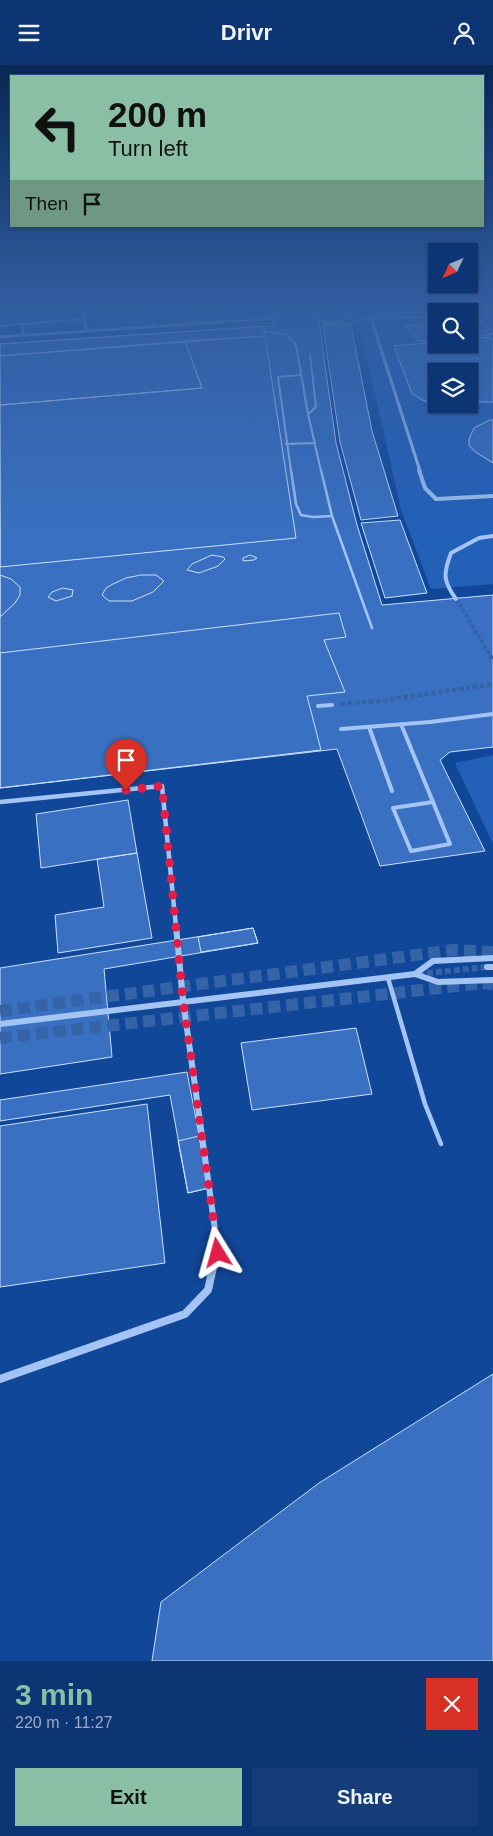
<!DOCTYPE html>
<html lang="en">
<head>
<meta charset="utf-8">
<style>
	:root { --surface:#0d3573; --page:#163d78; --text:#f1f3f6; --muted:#9aabc4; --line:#2d5085; --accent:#8abfa5 }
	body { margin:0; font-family:Arial,sans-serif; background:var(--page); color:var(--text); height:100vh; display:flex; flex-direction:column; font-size:19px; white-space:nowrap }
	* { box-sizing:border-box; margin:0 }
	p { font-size:16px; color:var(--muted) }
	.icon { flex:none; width:28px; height:28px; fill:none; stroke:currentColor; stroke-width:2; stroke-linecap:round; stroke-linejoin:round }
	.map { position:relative; height:1596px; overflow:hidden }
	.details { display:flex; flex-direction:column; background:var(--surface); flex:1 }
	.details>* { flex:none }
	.guide { position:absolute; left:10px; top:10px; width:474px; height:152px; border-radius:0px; box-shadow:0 1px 4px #0004,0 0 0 1px var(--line); background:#8abfa5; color:#111; overflow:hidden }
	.needle { width:32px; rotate:226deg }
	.fabs { position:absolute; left:428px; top:178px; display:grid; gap:10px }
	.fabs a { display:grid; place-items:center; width:50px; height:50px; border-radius:0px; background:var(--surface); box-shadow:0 1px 4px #0004,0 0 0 1px var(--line); font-size:25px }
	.pin { position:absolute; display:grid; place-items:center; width:42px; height:42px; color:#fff; margin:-51px -21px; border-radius:50% 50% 50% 0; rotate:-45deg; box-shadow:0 0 5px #0007 }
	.pin .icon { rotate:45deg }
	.me { position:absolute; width:55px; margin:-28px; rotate:352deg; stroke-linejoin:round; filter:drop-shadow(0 0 4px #0008) }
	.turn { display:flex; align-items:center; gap:18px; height:105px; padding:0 15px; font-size:22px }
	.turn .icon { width:65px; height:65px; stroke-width:2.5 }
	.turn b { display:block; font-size:35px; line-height:42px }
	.then { display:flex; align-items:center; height:48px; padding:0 15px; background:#0003; gap:10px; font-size:19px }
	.round { display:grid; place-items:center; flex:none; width:52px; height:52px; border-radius:0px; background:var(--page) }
	.overview { display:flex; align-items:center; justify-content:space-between; height:85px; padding:0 15px }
	h1 { font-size:30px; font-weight:600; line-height:38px; color:var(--accent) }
	.primary-button { display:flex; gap:10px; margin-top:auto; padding:10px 15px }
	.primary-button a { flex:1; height:58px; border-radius:0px; background:var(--accent); color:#111; font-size:20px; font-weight:600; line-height:58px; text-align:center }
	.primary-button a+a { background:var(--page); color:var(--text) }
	header { display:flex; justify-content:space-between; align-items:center; height:65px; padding:0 15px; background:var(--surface); font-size:22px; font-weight:600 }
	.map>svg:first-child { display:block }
	.green { fill:#2360b8; fill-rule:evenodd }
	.building { fill:#3970c1; stroke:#cbe0fe }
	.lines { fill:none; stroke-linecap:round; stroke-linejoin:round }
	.minor-tunnel-far2 { stroke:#3563a8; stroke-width:4; stroke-dasharray:4 2; stroke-linecap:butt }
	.minor-tunnel-far1 { stroke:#3563a8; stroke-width:4.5; stroke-dasharray:4.5 2.5; stroke-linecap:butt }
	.minor-tunnel { stroke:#3563a8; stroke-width:6; stroke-dasharray:6 3; stroke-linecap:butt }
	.secondary-tunnel { stroke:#3563a8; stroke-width:12; stroke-dasharray:12 6; stroke-linecap:butt }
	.service-far3 { stroke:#a3c4f4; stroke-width:2 }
	.service-far2 { stroke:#a3c4f4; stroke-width:2.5 }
	.service-far1 { stroke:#a3c4f4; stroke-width:4 }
	.service { stroke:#a3c4f4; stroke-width:4.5 }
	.minor-far4 { stroke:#a3c4f4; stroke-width:3 }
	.minor-far3 { stroke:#a3c4f4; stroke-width:4 }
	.minor-far2 { stroke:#a3c4f4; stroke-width:4.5 }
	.minor-far1 { stroke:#a3c4f4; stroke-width:6 }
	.minor { stroke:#a3c4f4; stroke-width:8 }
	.route { stroke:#e11d48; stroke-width:9; stroke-dasharray:0 16.2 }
</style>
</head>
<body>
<header><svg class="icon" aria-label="menu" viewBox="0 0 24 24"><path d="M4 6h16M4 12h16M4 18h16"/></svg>Drivr<svg class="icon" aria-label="person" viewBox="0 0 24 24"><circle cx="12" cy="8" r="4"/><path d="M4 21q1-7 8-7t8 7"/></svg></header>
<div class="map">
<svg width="493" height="1596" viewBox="0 0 493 1596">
	<rect width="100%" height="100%" fill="#114799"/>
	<path class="green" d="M38,247H71L75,251L69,254L0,259V250Z
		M91,247H174L146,249V252L151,256L149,257L98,261L94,259L104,255V251H95Z
		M469,247H493V519L431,524L401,445L360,262L436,254V279H469ZM436,306H469V339H436Z
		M73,257L75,259L70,262L27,266L28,261Z
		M493,690V779L455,698Z"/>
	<path class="building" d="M260,247H348L350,253L338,257H319L336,378L357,460L382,540L493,530V682L450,687L440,695L485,786L380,801L337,684L0,723V279L274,261L272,252H265Z
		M316,247H348L350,253L338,257H319Z
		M379,247H436V251L382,253Z
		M472,249L488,262L493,269L469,272V250Z
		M436,257V275L418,276L406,261Z
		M351,260L372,366L398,451L361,455L340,377L323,261Z
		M264,261L265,271L0,291V279Z
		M265,271L296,473L0,502V340L202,323L185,276Z
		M490,272L493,275V337H469V306H436V336H424L412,329L394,281L436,277V279H469V274Z
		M185,276L202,323L0,340V291Z
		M490,355H493V398L474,386L469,380V374L474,363Z
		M400,455L427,528L385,533L361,458Z
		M212,490L223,492L225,494L218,501L199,508L187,505L192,499Z
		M250,490L257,493L254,495L243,496V493Z
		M0,510L11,514L20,522V530L15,538L0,552Z
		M141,510H156L164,516L153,527L132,536H109L102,530L106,523L113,519L126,513Z
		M63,523L73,525L72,531L56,536L48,532L52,527Z
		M339,548L346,572L324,575L345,627L307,631L321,685L0,723V588Z
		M128,735L137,788L41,803L36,749Z
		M137,788L152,873L58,888L55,850L104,842L97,794Z
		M253,863L258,878L104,904L112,992L0,1009V903Z
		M253,863L258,878L201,887L198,872Z
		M356,963L372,1029L252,1045L241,978Z
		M187,1007L209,1123L188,1128L170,1030L0,1056V1035Z
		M147,1039L165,1198L0,1222V1061Z
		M199,1071L209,1123L188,1128L178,1076Z
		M493,1309V1596H152L161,1537L319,1418Z"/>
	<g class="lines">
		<path class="minor-tunnel-far2" d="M456,534L493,595"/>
		<path class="minor-tunnel-far1" d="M341,639L380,636L493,619"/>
		<path class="minor-tunnel" d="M418,909L487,902"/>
		<path class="secondary-tunnel" d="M0,946L453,885L493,887
			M0,973L483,918L493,919"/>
		<path class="service-far3" d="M249,255L271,254
			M23,259V270
			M323,259L354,258L366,253L436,252
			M0,261L84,254
			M155,262L154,251L187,249L190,259
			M262,266L286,269L296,280L308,349L321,406
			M308,349L316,342L310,289
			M286,379L315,378
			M291,406L278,312L301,310"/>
		<path class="service-far2" d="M291,405L296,439L301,450L313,452L332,451
			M321,405L332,451L372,563"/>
		<path class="service-far1" d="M318,641L332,640
			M401,659L433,737
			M369,662L392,726
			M341,664L430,657L493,649
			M433,737L450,779L411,786L393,743Z"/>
		<path class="service" d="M388,913L425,1039L441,1079"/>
		<path class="minor-far4" d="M83,247L86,266
			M369,247L420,406
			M0,272L249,255L247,247"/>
		<path class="minor-far3" d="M419,405L425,423L436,434L493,431
			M456,534C443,516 443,509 451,488L479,473L493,471"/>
		<path class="minor-far2" d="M0,737L162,721L176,862"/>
		<path class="minor-far1" d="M176,861L183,935L218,1186
			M487,902H493
			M415,909L433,896L493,893
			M0,959L415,909L438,917L493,915"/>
		<path class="minor" d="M0,1314L185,1249L208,1225L217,1184"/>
	</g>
	<linearGradient id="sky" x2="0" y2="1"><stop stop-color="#092754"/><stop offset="0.52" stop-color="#325ea2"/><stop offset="1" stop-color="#325ea2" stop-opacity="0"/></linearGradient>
	<rect width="493" height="471" fill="url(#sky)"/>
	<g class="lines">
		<path class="route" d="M126,725L162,721L183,935L218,1188"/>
	</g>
</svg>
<div class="fabs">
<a><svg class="needle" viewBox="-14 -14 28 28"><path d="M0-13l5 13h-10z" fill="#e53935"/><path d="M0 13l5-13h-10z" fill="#9aabc4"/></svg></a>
<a><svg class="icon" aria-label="search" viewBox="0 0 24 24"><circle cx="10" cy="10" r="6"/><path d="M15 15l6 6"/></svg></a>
<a><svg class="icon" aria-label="layers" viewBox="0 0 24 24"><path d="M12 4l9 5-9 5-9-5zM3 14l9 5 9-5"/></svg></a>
</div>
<div class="pin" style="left:126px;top:725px;background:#d93025"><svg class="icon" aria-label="arrive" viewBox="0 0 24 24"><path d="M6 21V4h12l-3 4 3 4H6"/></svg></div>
<svg class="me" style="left:218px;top:1188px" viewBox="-20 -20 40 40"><path d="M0-17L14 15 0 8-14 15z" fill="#e11d48" stroke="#fff" stroke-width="4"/></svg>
<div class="guide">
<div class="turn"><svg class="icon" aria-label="left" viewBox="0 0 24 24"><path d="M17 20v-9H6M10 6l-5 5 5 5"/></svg><div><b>200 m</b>Turn left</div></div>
<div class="then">Then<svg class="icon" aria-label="arrive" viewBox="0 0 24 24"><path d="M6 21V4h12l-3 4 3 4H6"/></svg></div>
</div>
</div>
<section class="details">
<div class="overview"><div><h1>3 min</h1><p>220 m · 11:27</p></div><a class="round" style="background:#d93025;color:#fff"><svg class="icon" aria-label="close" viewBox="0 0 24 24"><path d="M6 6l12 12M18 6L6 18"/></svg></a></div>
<div class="primary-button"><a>Exit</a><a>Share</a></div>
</section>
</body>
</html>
